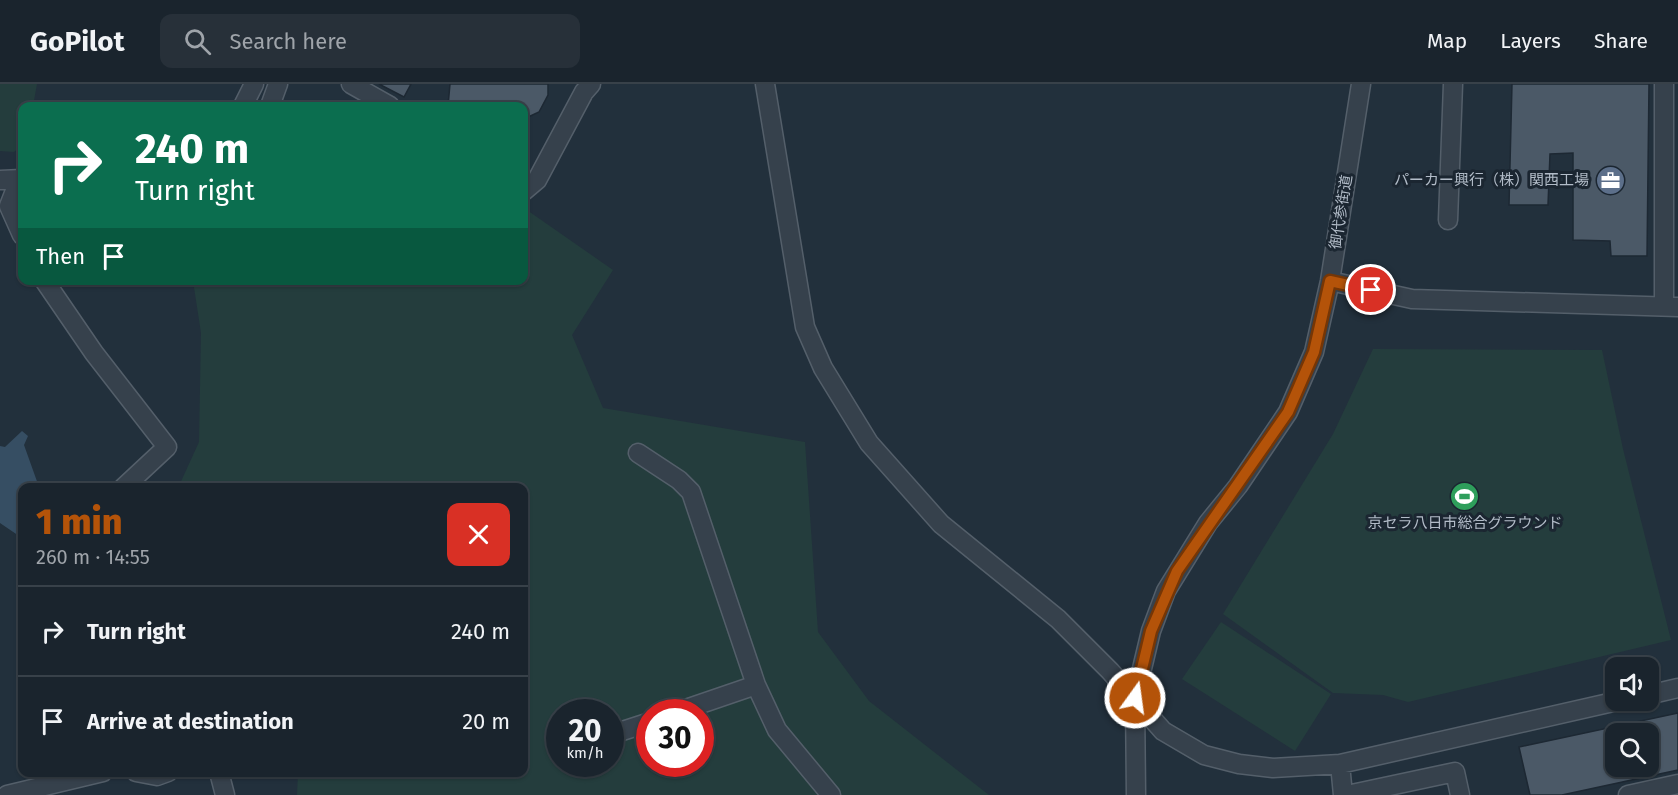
<!DOCTYPE html>
<html lang="en">
<head>
<meta charset="utf-8">
<style>
	:root { --surface:#1a242d; --page:#273039; --text:#f1f3f6; --muted:#9fa4aa; --line:#384149; --accent:#b45309 }
	body { margin:0; font-family:"Fira Sans","Noto Sans JP",sans-serif; background:var(--page); color:var(--text); height:100vh; display:flex; flex-direction:column; font-size:22px; white-space:nowrap }
	* { box-sizing:border-box; margin:0 }
	p { font-size:20px; color:var(--muted) }
	.icon { flex:none; width:33px; height:33px; fill:none; stroke:currentColor; stroke-width:2; stroke-linecap:round; stroke-linejoin:round }
	.map { position:relative; flex:1; overflow:hidden }
	.details { position:absolute; left:18px; top:399px; width:510px; height:294px; display:flex; flex-direction:column; background:var(--surface); border-radius:12px; box-shadow:0 2px 4px #0004,0 0 0 2px var(--line) }
	.details>* { flex:none }
	.hud { position:absolute; left:18px; top:18px; width:510px; height:183px; border-radius:12px; box-shadow:0 2px 4px #0004,0 0 0 2px var(--line); background:#0b6e4f; color:#fff; overflow:hidden }
	.buttons { position:absolute; left:1605px; top:573px; display:grid; gap:12px }
	.buttons a { display:grid; place-items:center; width:54px; height:54px; border-radius:12px; background:var(--surface); box-shadow:0 2px 4px #0004,0 0 0 2px var(--line); font-size:30px }
	.speed { position:absolute; left:546px; top:615px; display:flex; gap:12px; font-size:30px; font-weight:700; text-align:center }
	.speed>* { display:grid; place-content:center; width:78px; height:78px; border-radius:50%; background:var(--surface); box-shadow:0 2px 4px #0004,0 0 0 2px var(--line); line-height:1 }
	.speed small { font-size:15px; font-weight:400 }
	.speed .limit { border:9px solid #d22; background:#fff; color:#111 }
	.pin { position:absolute; display:grid; place-items:center; width:51px; height:51px; color:#fff; margin:-26px; border:3px solid #fff; border-radius:50%; box-shadow:0 2px 6px #0007 }
	.me { position:absolute; width:66px; margin:-33px; rotate:14deg; stroke-linejoin:round; filter:drop-shadow(0 0 4px #0008) }
	.turn { display:flex; align-items:center; gap:21px; height:126px; padding:0 18px; font-size:27px }
	.turn .icon { width:78px; height:78px; stroke-width:2.5 }
	.turn b { display:block; font-size:42px; line-height:51px }
	.then { display:flex; align-items:center; height:57px; padding:0 18px; background:#0003; gap:12px; font-size:22px }
	.round { display:grid; place-items:center; flex:none; width:63px; height:63px; border-radius:12px; background:var(--page) }
	.summary { display:flex; align-items:center; justify-content:space-between; height:102px; padding:0 18px }
	h1 { font-size:36px; font-weight:800; line-height:45px; color:var(--accent) }
	ul { padding:0; list-style:none }
	li { display:flex; align-items:center; gap:18px; height:90px; padding:0 18px; border-top:2px solid var(--line) }
	li div { flex:1 }
	li b { display:block; font-size:22px }
	li em { font-style:normal }
	header { display:flex; align-items:center; gap:36px; box-sizing:border-box; height:84px; padding:0 30px; background:var(--surface); border-bottom:2px solid var(--line) }
	header strong { font-size:28px }
	nav { display:flex; gap:33px; margin-inline-start:auto; font-size:21px }
	.search { width:420px; height:54px; background:var(--page); display:flex; align-items:center; gap:15px; box-sizing:border-box; padding:0 21px; border-radius:12px; color:var(--muted); font-size:22px }
	.map>svg:first-child { display:block }
	.green { fill:#243d3d; fill-rule:evenodd }
	.water { fill:#364e63 }
	.building { fill:#4b5967; stroke:#1d2833; stroke-width:1.5; fill-rule:evenodd }
	.lines { fill:none; stroke-linecap:round; stroke-linejoin:round }
	.minor-casing { stroke:#545f6a; stroke-width:21 }
	.minor { stroke:#36414c; stroke-width:18 }
	.route-casing { stroke:#753606; stroke-width:15 }
	.route { stroke:#b45309; stroke-width:10 }
	.labels { text-anchor:middle; dominant-baseline:central; stroke-width:6; stroke-linejoin:round; paint-order:stroke }
	.poi-label { font-size:15px; fill:#b2bcc8; stroke:#1b2631; text-anchor:end }
	.street-label { font-size:15px; fill:#b2bcc8; stroke:#1b2631 }
</style>
</head>
<body>
<header>
<strong>GoPilot</strong>
<div class="search"><svg class="icon" aria-label="search" viewBox="0 0 24 24"><circle cx="10" cy="10" r="6"/><path d="M15 15l6 6"/></svg>Search here</div>
<nav><a>Map</a><a>Layers</a><a>Share</a></nav>
</header>
<div class="map">
<svg width="1678" height="711" viewBox="0 0 1678 711">
	<rect width="100%" height="100%" fill="#22303c"/>
	<path class="green" d="M0,0H37L33,22H22V61L14,68L0,67Z
		M524,124L613,186L572,251L603,324L805,358L818,548L869,617L989,711H297L298,689L524,688V404H178L199,358L201,249L193,197L524,196ZM560,628H610V680H560ZM650,628H700V680H650Z
		M1373,265L1602,266L1623,365L1671,556L1408,618L1383,611L1333,609L1223,530L1333,350Z
		M1221,538L1331,610L1295,667L1182,595Z"/>
	<path class="water" d="M22,347L28,352L24,361L39,403L22,404V454L0,439V362L5,363Z"/>
	<path class="building" d="M379,0H411L404,13Z
		M450,0H548V11L539,28L524,35V22H448Z
		M1512,0H1649L1647,172H1611L1610,157L1573,156V69L1550,70L1548,121H1509Z
		M1678,629V686L1562,711H1530L1519,663ZM1616,650H1648V682H1616Z"/>
	<g class="lines">
		<defs>
			<path id="minor" d="M351,0L390,22
				M765,0L805,243L823,284L869,359L941,440L1058,535L1110,587L1163,647L1204,671L1239,680L1273,684L1340,680L1622,616
				M243,22L254,0
				M270,22L278,0
				M0,96L22,95
				M22,96L18,99L9,122L22,151
				M524,107L537,96L584,8L591,0
				M1448,136L1453,0
				M44,196L94,269L167,363L123,404
				M1330,197L1412,215L1678,223
				M1664,222V0
				M638,369L679,396L691,408L756,601L777,646L831,711
				M1648,611L1678,604
				M677,628L756,601
				M610,651L650,638
				M1340,680L1343,711
				M136,688L157,692L168,688
				M219,688L225,711
				M7,711L103,688
				M1136,711L1135,614L1151,547L1166,507L1208,439L1238,402L1288,328L1314,268L1330,197L1361,0
				M1347,711L1455,688L1460,711
				M1628,711L1678,700"/>
		</defs>
		<use href="#minor" class="minor-casing"/>
		<use href="#minor" class="minor"/>
	</g>
	<g class="lines">
		<defs>
			<path id="route" d="M1135,614L1151,547L1177,487L1288,328L1314,268L1330,197L1371,206"/>
		</defs>
		<use href="#route" class="route-casing"/>
		<use href="#route" class="route"/>
	</g>
	<defs>
		<symbol id="office-disc" viewBox="-11 -11 22 22"><circle r="9.5" fill="#5c6f8a" stroke="#1b2631"/><path d="M-6-3h4V-5.5h4V-3h4V5H-6ZM-1-4.5V-3h2v-1.5ZM-6 0V1H6V0Z" fill="#fff"/></symbol>
		<symbol id="stadium-disc" viewBox="-11 -11 22 22"><circle r="9.5" fill="#2e9e5b" stroke="#1b2631"/><path d="M0-5a6.5 5 0 1 0 0 10a6.5 5 0 1 0 0-10ZM-3.5-1.8h7v3.6h-7Z" fill="#fff"/></symbol>
	</defs>
	<g fill-rule="evenodd">
		<use href="#office-disc" x="1594" y="80" width="33" height="33"/>
		<use href="#stadium-disc" x="1448" y="396" width="33" height="33"/>
	</g>
	<g class="labels">
		<g class="poi-label">
			<text x="1589" y="96">パーカー興行（株）関西工場</text>
			<text x="1465" y="439" text-anchor="middle">京セラ八日市総合グラウンド</text>
		</g>
		<g class="street-label">
			<text transform="translate(1341 128) rotate(-81)">御代参街道</text>
		</g>
	</g>
</svg>
<div class="buttons">
<a><svg class="icon" aria-label="sound" viewBox="0 0 24 24"><path d="M4 9h4l5-4v14l-5-4H4zM17 9q2 3 0 6"/></svg></a>
<a><svg class="icon" aria-label="search" viewBox="0 0 24 24"><circle cx="10" cy="10" r="6"/><path d="M15 15l6 6"/></svg></a>
</div>
<div class="speed"><div>20<small>km/h</small></div><div class="limit">30</div></div>
<div class="pin" style="left:1371px;top:206px;background:#d93025"><svg class="icon" aria-label="arrive" viewBox="0 0 24 24"><path d="M6 21V4h12l-3 4 3 4H6"/></svg></div>
<svg class="me" style="left:1135px;top:614px" viewBox="-20 -20 40 40"><circle r="17" fill="#b45309" stroke="#fff" stroke-width="3"/><path d="M0-11L8 9 0 5-8 9z" fill="#fff"/></svg>
<div class="hud">
<div class="turn"><svg class="icon" aria-label="right" viewBox="0 0 24 24"><path d="M7 20v-9h11M14 6l5 5-5 5"/></svg><div><b>240 m</b>Turn right</div></div>
<div class="then">Then<svg class="icon" aria-label="arrive" viewBox="0 0 24 24"><path d="M6 21V4h12l-3 4 3 4H6"/></svg></div>
</div>
<section class="details">
<div class="summary"><div><h1>1 min</h1><p>260 m · 14:55</p></div><a class="round" style="background:#d93025;color:#fff"><svg class="icon" aria-label="close" viewBox="0 0 24 24"><path d="M6 6l12 12M18 6L6 18"/></svg></a></div>
<ul>
<li><svg class="icon" aria-label="right" viewBox="0 0 24 24"><path d="M7 20v-9h11M14 6l5 5-5 5"/></svg><div><b>Turn right</b></div><em>240 m</em></li>
<li><svg class="icon" aria-label="arrive" viewBox="0 0 24 24"><path d="M6 21V4h12l-3 4 3 4H6"/></svg><div><b>Arrive at destination</b></div><em>20 m</em></li>
</ul>
</section>
</div>
</body>
</html>
